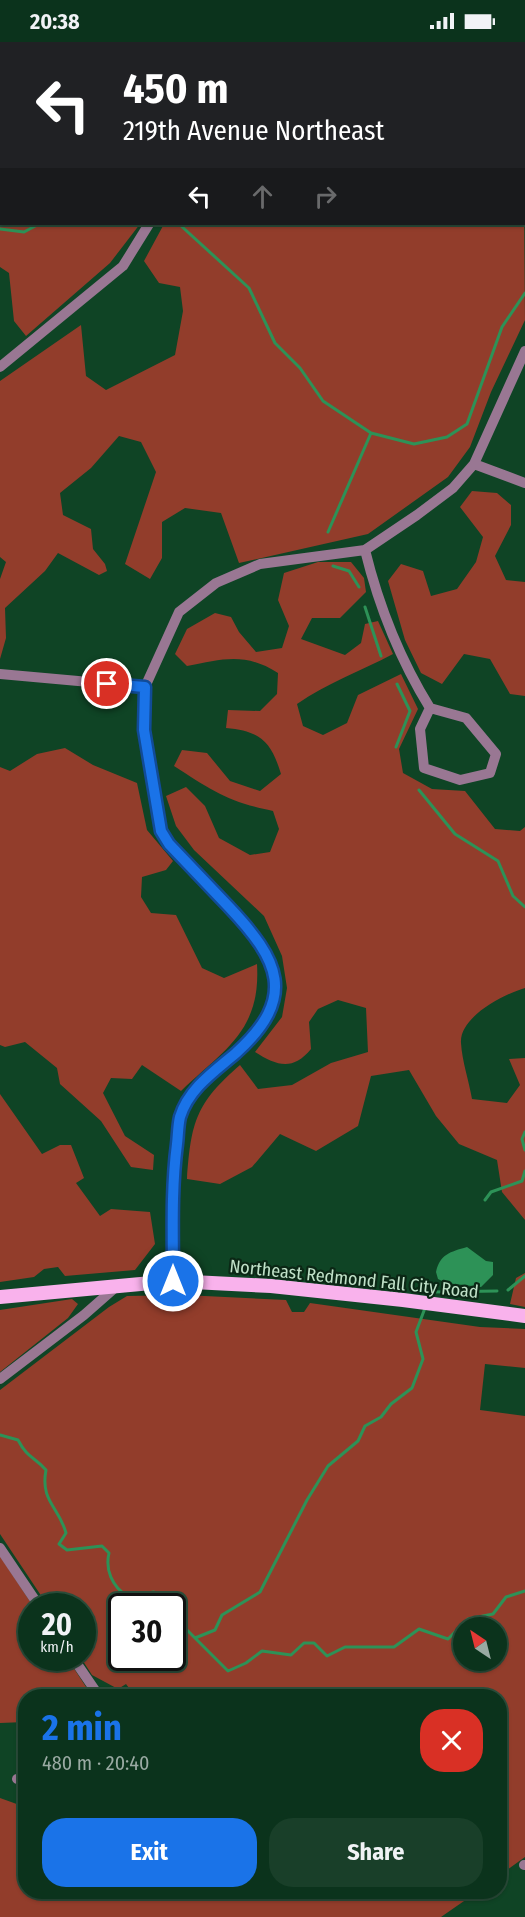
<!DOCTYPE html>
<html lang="en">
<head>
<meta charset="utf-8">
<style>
	:root { --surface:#0b331c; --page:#193f29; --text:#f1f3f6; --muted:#9aaaa3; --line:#2b4e3b; --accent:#1a73e8 }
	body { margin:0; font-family:"Fira Sans Condensed",sans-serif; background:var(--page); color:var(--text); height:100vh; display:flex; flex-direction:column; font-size:22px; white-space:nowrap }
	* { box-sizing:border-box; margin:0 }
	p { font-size:20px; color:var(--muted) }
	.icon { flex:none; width:33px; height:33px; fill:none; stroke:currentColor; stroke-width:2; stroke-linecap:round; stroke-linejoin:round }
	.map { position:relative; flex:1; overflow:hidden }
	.details { position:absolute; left:18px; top:1647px; width:489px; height:210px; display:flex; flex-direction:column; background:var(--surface); border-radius:24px; box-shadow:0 2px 4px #0004,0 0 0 2px var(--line) }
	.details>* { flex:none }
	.hud { position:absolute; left:0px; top:0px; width:525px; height:183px; box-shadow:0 2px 4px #0004,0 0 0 2px var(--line); background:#202124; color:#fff; overflow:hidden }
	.needle { width:39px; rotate:325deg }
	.tools { position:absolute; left:453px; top:1575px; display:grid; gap:12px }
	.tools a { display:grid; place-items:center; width:54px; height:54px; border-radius:50%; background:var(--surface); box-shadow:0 2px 4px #0004,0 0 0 2px var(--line); font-size:30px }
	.speed { position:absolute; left:18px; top:1551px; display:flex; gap:12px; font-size:30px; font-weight:700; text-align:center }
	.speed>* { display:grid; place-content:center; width:78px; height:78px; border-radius:50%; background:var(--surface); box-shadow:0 2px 4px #0004,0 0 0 2px var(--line); line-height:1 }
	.speed small { font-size:15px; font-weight:400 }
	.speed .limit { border:3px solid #111; border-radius:9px; background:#fff; color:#111 }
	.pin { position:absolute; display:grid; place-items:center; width:51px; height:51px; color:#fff; margin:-26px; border:3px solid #fff; border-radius:50%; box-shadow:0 2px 6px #0007 }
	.me { position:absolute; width:66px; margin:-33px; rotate:0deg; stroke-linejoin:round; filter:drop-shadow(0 0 4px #0008) }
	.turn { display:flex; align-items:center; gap:21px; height:126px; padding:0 24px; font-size:27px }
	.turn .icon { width:78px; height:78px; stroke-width:2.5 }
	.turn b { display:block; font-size:42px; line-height:51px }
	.lanes { display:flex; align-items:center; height:57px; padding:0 24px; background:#0003; justify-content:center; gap:30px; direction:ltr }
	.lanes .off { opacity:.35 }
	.round { display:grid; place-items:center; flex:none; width:63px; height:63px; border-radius:24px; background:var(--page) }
	.summary { display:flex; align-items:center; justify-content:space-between; height:102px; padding:0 24px }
	h1 { font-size:36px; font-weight:700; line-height:45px; color:var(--accent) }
	.cta { display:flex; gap:12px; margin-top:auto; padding:12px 24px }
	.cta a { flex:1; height:69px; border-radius:24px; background:var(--accent); color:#fff; font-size:24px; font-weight:700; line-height:69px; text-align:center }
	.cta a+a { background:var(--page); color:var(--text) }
	.status { display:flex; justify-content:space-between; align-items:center; height:42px; padding:0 30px; background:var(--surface); direction:ltr }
	.status svg { height:16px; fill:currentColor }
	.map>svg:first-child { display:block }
	.green { fill:#923d2b; fill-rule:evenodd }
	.water { fill:#2d9257 }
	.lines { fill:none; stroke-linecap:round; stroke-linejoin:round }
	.stream { stroke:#2d9257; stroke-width:3 }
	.minor { stroke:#997793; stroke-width:10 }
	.major { stroke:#f9b2ec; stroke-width:14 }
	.route-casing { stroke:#114b97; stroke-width:15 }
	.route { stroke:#1a73e8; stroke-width:10 }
	.labels { text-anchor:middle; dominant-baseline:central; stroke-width:4.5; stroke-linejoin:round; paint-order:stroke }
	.street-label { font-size:18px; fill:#c0e1c8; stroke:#0b2715 }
</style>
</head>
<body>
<div class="status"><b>20:38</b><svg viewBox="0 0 49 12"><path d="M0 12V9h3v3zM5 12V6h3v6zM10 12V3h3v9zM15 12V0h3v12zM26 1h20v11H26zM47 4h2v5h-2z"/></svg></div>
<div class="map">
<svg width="525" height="1875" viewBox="0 0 525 1875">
	<rect width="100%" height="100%" fill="#0f4425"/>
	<path class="green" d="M0,0H166L2,2V182H140L110,221L26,294L14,279L9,231L0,225Z
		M524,151L525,278L491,350L470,405L448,435L368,492L239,521L221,471L185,466L162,480V516L150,537L125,522L156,430L141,400L119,394L91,426L60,451L63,473L91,487L93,507L105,522L107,529L99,533L58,511L45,529L5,566L6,596L0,617V537L6,520L0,515V339L81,283L86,334L106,348L175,313L183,269L180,245L159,241L144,219L164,182H524Z
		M472,449L497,451L511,463V483L495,514L506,538L525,540V654L510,652L490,617L464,612L442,642L421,631L405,598L388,539L401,522L423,529L431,554L457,547L476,520L483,495L460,465Z
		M318,520H351L364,536L366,550L340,576H312L301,597L345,613L361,601L365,582L378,579L393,612C361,629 327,641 297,662L303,684L323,693L347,681L358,653L401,632L418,667L399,707L403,731L432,747L465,749L495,787L520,789L525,785V946C504,952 459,975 461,1001C462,1019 469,1039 472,1057L507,1061L520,1043L509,1017L525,1016V1178L502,1150L497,1118L459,1102L436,1074L409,1028L371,1034L358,1084L316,1109L280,1092L252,1125L220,1142L187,1137C191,1080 196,1061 240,1023L258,1047L292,1043L331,1021L368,1010L366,966L338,958L318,967L309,980L311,1007C293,1029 277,1024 255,1010L282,975L287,946L282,914L264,874L194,808L176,784L166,754L186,745L205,764L219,796L250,813L270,810L279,787L273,769C228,760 211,748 174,724L182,708L207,711L230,739L260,749L281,732C271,699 260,689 226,686L228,668L260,669L277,652L278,631C245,610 223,617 187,624L175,612L187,587L215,571L231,575L239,590L256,610L282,606L289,584L278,558L284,531Z
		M65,706L93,723L137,741L147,788L173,819L166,828L142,835L141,855L151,871L176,873L202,926L224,936L257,922C261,989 225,1007 181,1049L142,1023L132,1037L111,1036L103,1051L125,1094L154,1113L153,1128L131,1125L101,1079L60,1042L57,1026L25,1000L5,1005L0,1003V725L10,729L37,712Z
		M0,1052L42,1112L60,1103H71L84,1136L76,1141L100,1174L111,1167L150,1170L155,1202L135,1228L65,1234L58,1225L44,1227L34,1235L0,1240Z
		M525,1231V1265L510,1262L516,1236Z
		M184,1253L286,1258L292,1270H304L310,1261L480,1285L525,1287V1326L485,1322L480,1368L525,1374V1815L500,1833V1654H135L126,1642L118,1647L92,1633L81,1616L82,1564H48L0,1492V1348L109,1265L127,1254ZM122,1564H172V1616H122ZM464,1586H496V1618H464Z
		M72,1257L78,1262L68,1276L0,1330V1268Z
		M0,1514L33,1564L32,1616H67L92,1654H26L25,1680L0,1681Z
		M0,1756L25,1765L26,1850H477L441,1875H0Z"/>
	<path class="water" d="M467,1205L486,1219L493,1220V1233L481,1245L446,1241L438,1237L436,1230C440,1212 450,1210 467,1205Z"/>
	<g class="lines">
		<path class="stream" d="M179,182L249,246L275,301L300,326L323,359L371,391L414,402L447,395L467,382L502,285L525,251
			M0,187L24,190L39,182
			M328,490L371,391
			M333,524L349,529L359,545
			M365,565L381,614
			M396,705L410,669L397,642
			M419,748L455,792L498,819L513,854L525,865
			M525,1090L522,1097L525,1108
			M485,1158L491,1150L522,1139L525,1129
			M508,1248L525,1234
			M428,1257L433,1250L497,1249
			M0,1393L18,1398C28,1417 34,1414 46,1428C40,1459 59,1465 66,1491L59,1502L67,1508L102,1504L109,1511C105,1528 112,1544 127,1554L154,1550L169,1564
			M172,1569L184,1585L228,1629L246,1621L262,1609L291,1613L304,1601H314L327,1614L345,1605H394L419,1587L448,1597L468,1577L493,1572L506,1555L525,1549
			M195,1596L215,1588L222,1573L260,1550L307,1458L328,1424L358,1399L365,1384L381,1375L391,1362L412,1346L423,1317L416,1290L425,1266"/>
		<path class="minor" d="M174,0V2
			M460,0L461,2
			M0,325L123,224L149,182
			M474,422L525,441
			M365,508C379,565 399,616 430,666L420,687L424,726L460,738L490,731L496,712L466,676L430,666
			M0,632L145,645
			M173,1239C173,1195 171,1151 176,1107C177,1097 177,1085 180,1075C189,1046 215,1029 236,1011C301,954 276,915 226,862C207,842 188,822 169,802L161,789L145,688V645L179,570L216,541L260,522L365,508L417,473L453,446L474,422L525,309
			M0,1337L84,1273L117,1244
			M0,1506L39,1564
			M73,1616L99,1654
			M17,1737L26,1738
			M524,1823H525"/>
		<path class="major" d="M0,1255L173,1239L271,1244L403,1258L525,1274"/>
	</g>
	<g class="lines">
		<defs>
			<path id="route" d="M107,642L145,645L144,688L161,789L169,802C189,823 209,844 229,865C279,918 298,955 236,1011C215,1029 189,1046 180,1075C178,1083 178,1094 177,1102C171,1148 173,1194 173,1239"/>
		</defs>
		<use href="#route" class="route-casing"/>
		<use href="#route" class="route"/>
	</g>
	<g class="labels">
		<g class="street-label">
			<text transform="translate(354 1237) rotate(6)">Northeast Redmond Fall City Road</text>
		</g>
	</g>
</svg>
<div class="tools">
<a><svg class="needle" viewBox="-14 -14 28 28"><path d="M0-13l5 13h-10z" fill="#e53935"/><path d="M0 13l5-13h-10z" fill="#9aaaa3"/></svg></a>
</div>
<div class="speed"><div>20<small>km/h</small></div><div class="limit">30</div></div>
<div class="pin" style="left:107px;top:642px;background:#d93025"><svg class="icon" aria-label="arrive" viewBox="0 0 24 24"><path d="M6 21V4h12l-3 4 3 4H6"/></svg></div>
<svg class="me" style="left:173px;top:1239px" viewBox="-20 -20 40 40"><circle r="17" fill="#1a73e8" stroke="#fff" stroke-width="3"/><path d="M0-11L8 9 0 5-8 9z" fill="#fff"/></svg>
<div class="hud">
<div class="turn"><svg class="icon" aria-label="left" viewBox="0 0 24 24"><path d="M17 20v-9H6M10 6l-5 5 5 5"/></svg><div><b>450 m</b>219th Avenue Northeast</div></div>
<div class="lanes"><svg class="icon" aria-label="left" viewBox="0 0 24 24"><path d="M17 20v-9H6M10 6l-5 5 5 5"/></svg><svg class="icon off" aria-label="ahead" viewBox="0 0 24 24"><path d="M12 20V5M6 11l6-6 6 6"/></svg><svg class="icon off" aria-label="right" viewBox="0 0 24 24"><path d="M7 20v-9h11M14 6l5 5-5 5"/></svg></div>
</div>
<section class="details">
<div class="summary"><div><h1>2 min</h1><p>480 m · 20:40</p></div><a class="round" style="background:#d93025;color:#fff"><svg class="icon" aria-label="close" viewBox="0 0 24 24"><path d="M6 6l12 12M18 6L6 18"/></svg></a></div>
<div class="cta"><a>Exit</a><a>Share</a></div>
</section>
</div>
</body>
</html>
